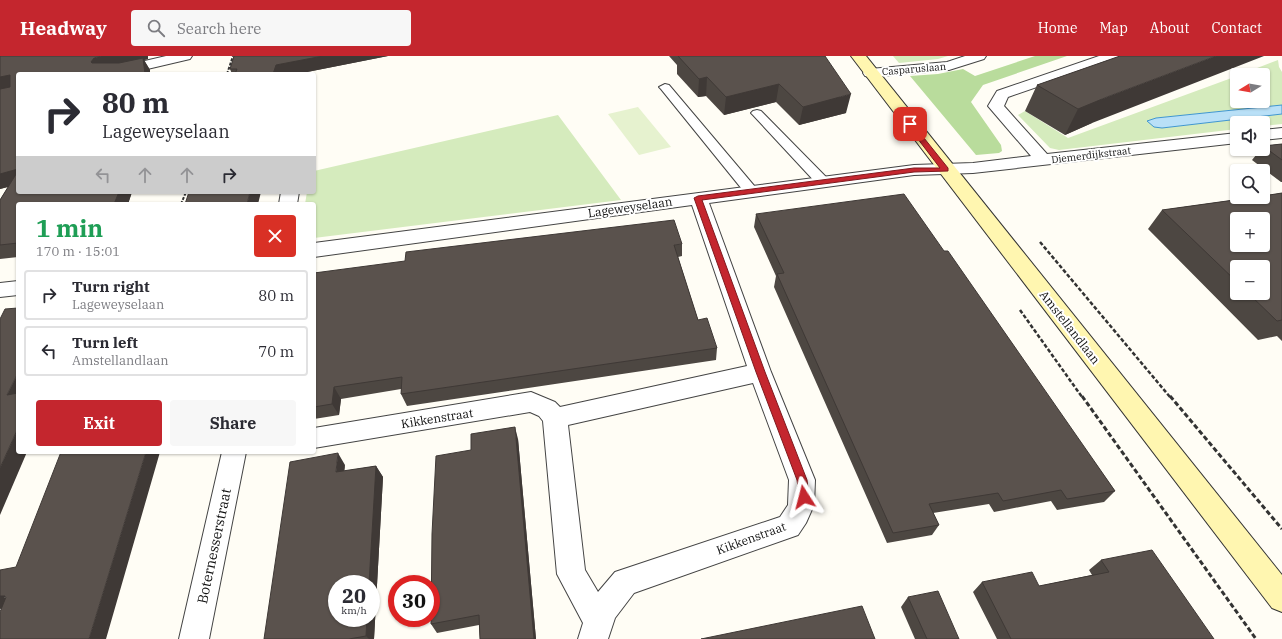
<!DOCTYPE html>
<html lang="en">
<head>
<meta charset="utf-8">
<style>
	:root { --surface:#fff; --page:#f7f7f7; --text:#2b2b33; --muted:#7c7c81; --line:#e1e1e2; --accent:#c4262e }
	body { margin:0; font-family:"IBM Plex Serif",serif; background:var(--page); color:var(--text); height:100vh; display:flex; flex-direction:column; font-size:15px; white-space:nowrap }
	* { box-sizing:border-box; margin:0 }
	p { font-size:13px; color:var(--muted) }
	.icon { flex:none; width:22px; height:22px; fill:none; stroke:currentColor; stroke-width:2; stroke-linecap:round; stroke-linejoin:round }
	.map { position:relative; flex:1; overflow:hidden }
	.sheet { position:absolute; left:16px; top:146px; width:300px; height:252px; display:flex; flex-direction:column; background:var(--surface); border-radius:4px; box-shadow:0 1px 3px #0004 }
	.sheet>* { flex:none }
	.guide { position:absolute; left:16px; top:16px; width:300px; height:122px; border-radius:4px; box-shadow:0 1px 3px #0004; background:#fff; color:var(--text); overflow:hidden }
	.needle { width:26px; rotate:259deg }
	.tools { position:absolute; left:1230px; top:12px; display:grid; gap:8px }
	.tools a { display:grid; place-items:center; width:40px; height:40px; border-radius:4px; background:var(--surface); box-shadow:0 1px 3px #0004; font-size:20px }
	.speed { position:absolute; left:328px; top:519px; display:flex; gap:8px; font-size:20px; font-weight:700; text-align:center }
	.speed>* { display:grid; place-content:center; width:52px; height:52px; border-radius:50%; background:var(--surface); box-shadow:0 1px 3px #0004; line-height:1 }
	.speed small { font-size:10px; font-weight:400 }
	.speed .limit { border:6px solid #d22; background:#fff; color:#111 }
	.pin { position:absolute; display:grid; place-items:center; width:34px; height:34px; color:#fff; margin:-17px; border-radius:8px; box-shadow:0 2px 6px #0006 }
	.me { position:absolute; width:44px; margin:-22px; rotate:351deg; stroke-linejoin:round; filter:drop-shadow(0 0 3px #0008) }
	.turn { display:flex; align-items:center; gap:14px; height:84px; padding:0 20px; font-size:18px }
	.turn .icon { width:52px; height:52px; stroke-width:2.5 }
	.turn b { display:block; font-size:28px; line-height:34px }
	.lanes { display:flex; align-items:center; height:38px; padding:0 20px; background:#0003; justify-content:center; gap:20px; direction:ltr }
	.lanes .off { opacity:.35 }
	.round { display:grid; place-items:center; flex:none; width:42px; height:42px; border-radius:4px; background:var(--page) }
	.summary { display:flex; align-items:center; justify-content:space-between; height:68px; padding:0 20px }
	h1 { font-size:24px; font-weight:700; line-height:30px; color:#1e9e55 }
	.cta { display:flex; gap:8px; margin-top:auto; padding:8px 20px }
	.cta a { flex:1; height:46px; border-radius:4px; background:var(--accent); color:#fff; font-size:16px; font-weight:700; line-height:46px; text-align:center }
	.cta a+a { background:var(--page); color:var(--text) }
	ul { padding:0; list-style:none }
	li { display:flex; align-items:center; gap:12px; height:50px; margin:0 8px 6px; padding:0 12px; border:2px solid var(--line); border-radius:4px }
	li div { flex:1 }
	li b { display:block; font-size:15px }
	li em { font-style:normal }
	header { display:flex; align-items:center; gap:24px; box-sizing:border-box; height:56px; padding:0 20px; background:var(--accent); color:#fff }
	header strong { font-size:19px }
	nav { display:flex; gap:22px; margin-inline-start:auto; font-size:14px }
	.search { width:280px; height:36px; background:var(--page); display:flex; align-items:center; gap:10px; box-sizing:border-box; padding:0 14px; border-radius:4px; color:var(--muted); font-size:15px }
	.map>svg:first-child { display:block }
	.green { fill:#d5ebbd }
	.forest { fill:#b9dc9c }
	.pitch { fill:#e6f2cf }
	.water { fill:#b9e0f7; stroke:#3f96cf }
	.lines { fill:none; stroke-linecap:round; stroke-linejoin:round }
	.lane-casing { stroke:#444; stroke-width:2 }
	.street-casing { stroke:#444; stroke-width:2 }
	.secondary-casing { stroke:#333; stroke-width:2 }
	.path-far2 { stroke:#333; stroke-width:2; stroke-dasharray:3 1.5; stroke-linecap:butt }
	.path-far1 { stroke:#333; stroke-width:2.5; stroke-dasharray:4 2; stroke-linecap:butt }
	.path { stroke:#333; stroke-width:3; stroke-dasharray:5 2.5; stroke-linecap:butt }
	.lane { fill:#fff; fill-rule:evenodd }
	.street { fill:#fff; fill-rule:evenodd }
	.secondary { fill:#fff6b0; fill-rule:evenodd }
	.wall { fill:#4d4742; fill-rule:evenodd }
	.shaded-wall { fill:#3f3936 }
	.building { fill:#5a524d; stroke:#3f3936; fill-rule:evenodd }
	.route { fill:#c4262e; stroke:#7f191e }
	.labels { text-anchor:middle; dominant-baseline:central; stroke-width:4; stroke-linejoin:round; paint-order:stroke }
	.far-street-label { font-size:10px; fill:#111; stroke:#fff }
	.street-label { font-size:12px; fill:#111; stroke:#fff }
	.near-street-label { font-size:14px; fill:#111; stroke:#fff }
</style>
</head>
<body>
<header>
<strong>Headway</strong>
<div class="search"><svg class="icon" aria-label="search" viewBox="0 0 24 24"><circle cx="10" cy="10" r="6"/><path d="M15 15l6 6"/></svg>Search here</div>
<nav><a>Home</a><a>Map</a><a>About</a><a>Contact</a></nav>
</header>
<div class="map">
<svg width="1282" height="583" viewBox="0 0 1282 583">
	<rect width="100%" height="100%" fill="#fffdf5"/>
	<path class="green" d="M893,0H948L938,3L899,7Z
		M1278,4L1279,11L1282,16V49L1156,62L1162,72L1282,58V68L1263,70V67H1237V73L1059,94L1050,92L1018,59L1025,55L1068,82L1237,20V45H1263V19H1239Z
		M558,59L621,144L314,182V148H305L307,136H314V115Z"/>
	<path class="forest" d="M1035,0H1067L983,29L971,46L1001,89L1002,95L999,97L976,99L910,20L938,18L963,13L975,20Z"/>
	<path class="pitch" d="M638,51L671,91L639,99L608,58Z"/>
	<path class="water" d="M1282,49V58L1162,72L1154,71L1147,65L1156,62Z"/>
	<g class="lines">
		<defs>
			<path id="lane" d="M665,28L669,29L756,132L758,135L756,138H746L661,33L659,31Z
				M757,54L761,55L828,123L829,126L828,129H818L753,59L751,57L753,55Z"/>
			<path id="street" d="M166,0H192L190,3L126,18H100L102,15Z
				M965,0H986L984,3L949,14L870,21L865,20L863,17L865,14L870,13L947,6Z
				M1099,0H1120L1118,3L1008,41L1004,50L1047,98L1237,77V87L973,117L914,119L709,147L771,316L815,424L814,449L806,467L798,479L634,537L615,562L608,583H578L583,567L557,518L543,365L539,360L530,356L314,392V372L531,336L555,346L560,351L747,310L692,149L314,201V187L914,109L973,107L1031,100L988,50L997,35ZM753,327L789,424L788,449L780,461L615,516L598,536L585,514L568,369Z
				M1282,72V82L1263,84V74Z
				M281,136H299L297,148H279Z
				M18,225V239L0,241V227Z
				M222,396H246L209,583H179Z"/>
			<path id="secondary" d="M851,0H866L1282,519V556L1272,552Z"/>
		</defs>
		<use href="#lane" class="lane-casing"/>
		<use href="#street" class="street-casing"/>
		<use href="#secondary" class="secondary-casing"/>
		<path class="path-far2" d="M227,18L233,0
			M181,148L186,136"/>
		<path class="path-far1" d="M1040,186L1170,341
			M1020,254L1082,341"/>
		<path class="path" d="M1082,340L1256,583
			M1170,340L1282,473"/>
		<use href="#lane" class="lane"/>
		<use href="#street" class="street"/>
		<use href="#secondary" class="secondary"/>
	</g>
	<path class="wall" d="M0,0L148,3L144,4L150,14V18H18V136H132L128,148H18V201L0,203V144L8,131L0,133Z
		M234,0H388L297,18H232L230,13Z
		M669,0H825L846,57L799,69L776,46L724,59L706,40L698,41L677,18V9Z
		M1120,0L1092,67L1065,79L1025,55L1037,29Z
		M1282,88V126H1281L1252,104L1261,93H1263V90Z
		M1282,137V285L1277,280L1258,284L1148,173L1162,154ZM1237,211L1263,237H1237Z
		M756,158L944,195L1115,435L1104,446L1057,454L1051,445L994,456L989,448L933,457L939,469L932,479L887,487L774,231L776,220L754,171Z
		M682,188V200L678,201L698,264L717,292L716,304L407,350L401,338V333L341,343L339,359L314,363V217Z
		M518,383L536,583H480L479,569L437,577L431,568L471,394Z
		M345,409L344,415L376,410L383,421L374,583H264Z
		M1101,504L1214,583H997L973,536L982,526L1039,530L1092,519L1089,514Z
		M908,541L959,583H915L901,551Z"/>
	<path class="shaded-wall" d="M101,0H148V3L144,4L150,14V18H145L102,14L91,6L94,2Z
		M323,0H388L297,18H273L276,9Z
		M1216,0H1264L1092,67L1065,79L1078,53L1107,41Z
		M10,19L18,30L0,35V21Z
		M707,21L706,40L698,41L699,23Z
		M779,28L776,46L724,59L726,41Z
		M851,38L846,57L799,69L803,51Z
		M18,113V128L0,133V118Z
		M119,136H132L128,148H114Z
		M250,136H261L258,148H247Z
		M18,317V349L7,339Z
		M334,331L341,343L339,359L332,348Z
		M515,371L518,383L536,583H534Z
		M18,372V396H27L0,459V412Z
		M146,396H160L106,583H89Z
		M338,397L345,409L343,427L336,416Z
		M376,410L383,421L374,583H369L366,580L367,562H371V528H369Z
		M0,540H5L6,541H4L18,549L0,553Z"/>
	<path class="building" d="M0,0H101L94,2L91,6L92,7H119L143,2L145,18H18V113L0,118V33L10,31V19L0,21Z
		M234,0H323L276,9L273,18H235L237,13H230Z
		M678,0H825L851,38L803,51L779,28L726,41L707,21L699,23Z
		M1120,0H1216L1107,41L1078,53L1037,29Z
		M1282,88V104L1263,90Z
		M18,115V136H119L114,148H18V187L0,189V144Z
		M189,136H250L247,148H185Z
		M1282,137V264L1277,265L1248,237H1263V211H1237V226L1162,154L1256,141H1263V140ZM1237,163H1263V189H1237Z
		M904,138L944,195H948L1115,435L1067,443L1061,434L1003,445L998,437L929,448L939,469L893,477L777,218L784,217L756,158Z
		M674,164L682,188L674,189L698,264L707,262L717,292L401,338L402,321L334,331L332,348L314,351V217L405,205L406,196Z
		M18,252V317L7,339L18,337V372L0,412V263L5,253Z
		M515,371L534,583H480L479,559L431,568L432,478L436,400L471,394V378Z
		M61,396H146L89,583H0V556L6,541H4L5,540H0V514L16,511Z
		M338,397L336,416L376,410L369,528H337V562H367L366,580L349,583H264L290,406Z
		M1152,494L1214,583H1011L982,526L1032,516L1039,530L1109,516L1101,504Z
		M938,535L959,583H927L908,541Z
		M862,550L875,583H701Z"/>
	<path class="route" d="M908,67H912L948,112V115L914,116L702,144L765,316L807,424L809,441L807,444L804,446L800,444L797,424L756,316L694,142L698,140L914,112H940L908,70Z"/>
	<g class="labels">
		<g class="far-street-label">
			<text transform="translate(914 13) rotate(-5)">Casparuslaan</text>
			<text transform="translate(1091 99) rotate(-7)">Diemerdijkstraat</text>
		</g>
		<g class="street-label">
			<text transform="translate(630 151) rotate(-8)">Lageweyselaan</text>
			<text transform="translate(1070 271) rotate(52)">Amstellandlaan</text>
			<text transform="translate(437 362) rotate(-9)">Kikkenstraat</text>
			<text transform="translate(751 482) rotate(-20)">Kikkenstraat</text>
		</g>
		<g class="near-street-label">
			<text transform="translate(214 490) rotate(-78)">Boternesserstraat</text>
		</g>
	</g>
</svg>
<div class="tools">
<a><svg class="needle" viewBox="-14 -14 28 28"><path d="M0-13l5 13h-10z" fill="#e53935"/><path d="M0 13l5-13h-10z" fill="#7c7c81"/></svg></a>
<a><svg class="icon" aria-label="sound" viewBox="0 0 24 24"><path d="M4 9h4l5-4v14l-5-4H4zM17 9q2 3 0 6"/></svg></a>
<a><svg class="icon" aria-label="search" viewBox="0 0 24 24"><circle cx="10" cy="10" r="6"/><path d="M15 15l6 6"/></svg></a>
<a>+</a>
<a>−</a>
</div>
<div class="speed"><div>20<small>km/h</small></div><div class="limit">30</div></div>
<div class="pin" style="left:910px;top:68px;background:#d93025"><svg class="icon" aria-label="arrive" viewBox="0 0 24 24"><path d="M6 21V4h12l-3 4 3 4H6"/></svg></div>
<svg class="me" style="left:804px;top:441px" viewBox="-20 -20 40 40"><path d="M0-17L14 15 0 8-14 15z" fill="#c4262e" stroke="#fff" stroke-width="4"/></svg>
<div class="guide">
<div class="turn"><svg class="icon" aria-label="right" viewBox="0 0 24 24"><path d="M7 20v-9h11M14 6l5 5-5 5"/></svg><div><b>80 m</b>Lageweyselaan</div></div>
<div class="lanes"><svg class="icon off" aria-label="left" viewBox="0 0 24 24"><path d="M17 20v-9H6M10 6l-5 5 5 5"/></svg><svg class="icon off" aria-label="ahead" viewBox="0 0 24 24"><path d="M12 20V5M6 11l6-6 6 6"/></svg><svg class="icon off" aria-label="ahead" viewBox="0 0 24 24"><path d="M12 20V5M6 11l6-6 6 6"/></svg><svg class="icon" aria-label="right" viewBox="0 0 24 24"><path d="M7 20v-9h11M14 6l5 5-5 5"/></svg></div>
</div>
<section class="sheet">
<div class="summary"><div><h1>1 min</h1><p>170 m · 15:01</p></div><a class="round" style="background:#d93025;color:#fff"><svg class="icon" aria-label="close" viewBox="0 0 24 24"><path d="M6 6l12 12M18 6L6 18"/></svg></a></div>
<ul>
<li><svg class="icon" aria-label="right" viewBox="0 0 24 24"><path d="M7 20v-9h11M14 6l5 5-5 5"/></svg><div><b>Turn right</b><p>Lageweyselaan</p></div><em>80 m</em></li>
<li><svg class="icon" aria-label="left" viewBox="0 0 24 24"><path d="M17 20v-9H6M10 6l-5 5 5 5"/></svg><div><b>Turn left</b><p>Amstellandlaan</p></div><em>70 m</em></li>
</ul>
<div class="cta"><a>Exit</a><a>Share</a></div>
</section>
</div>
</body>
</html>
